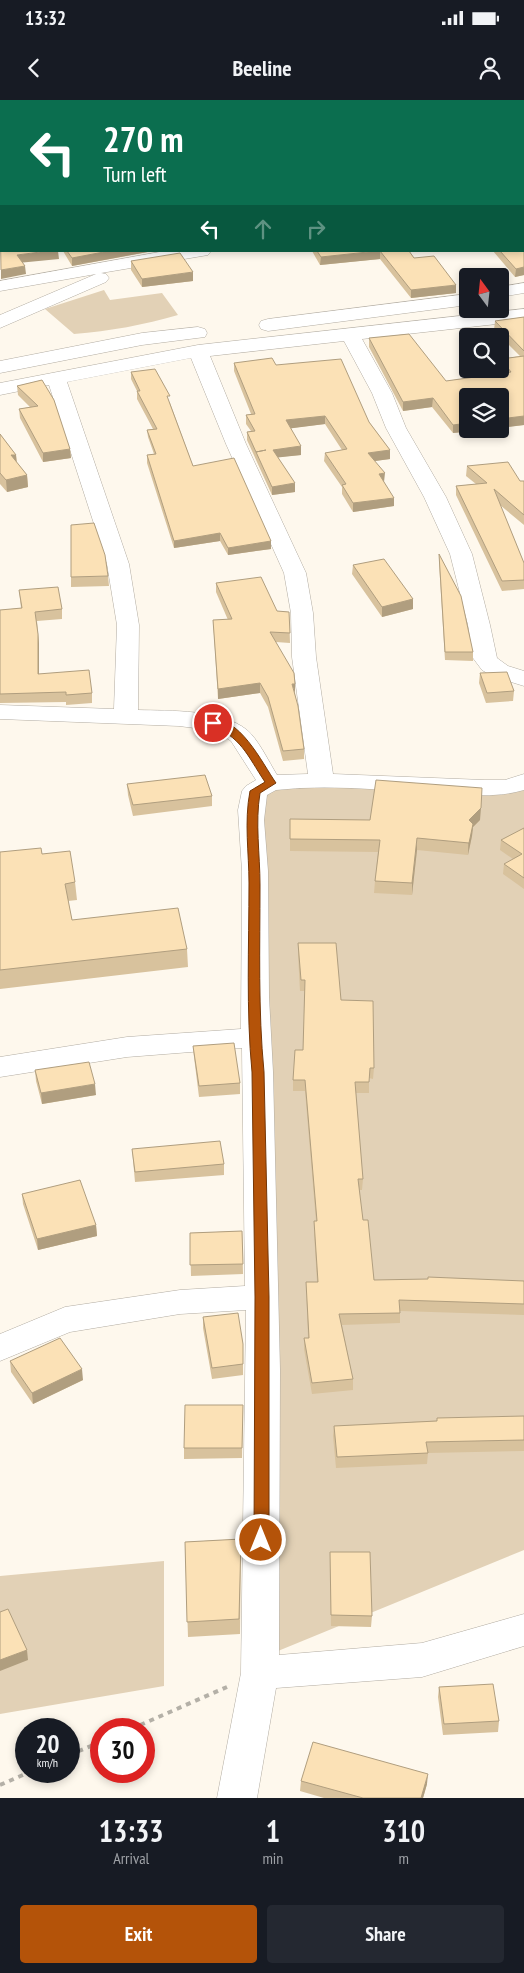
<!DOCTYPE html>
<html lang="en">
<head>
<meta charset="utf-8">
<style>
	:root { --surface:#171b24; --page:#242831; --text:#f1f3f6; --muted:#9ea1a6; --accent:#b45309 }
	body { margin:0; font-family:"PT Sans Narrow",sans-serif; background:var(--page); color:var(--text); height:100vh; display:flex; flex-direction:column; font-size:19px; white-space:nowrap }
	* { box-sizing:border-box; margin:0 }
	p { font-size:16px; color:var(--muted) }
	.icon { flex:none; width:28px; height:28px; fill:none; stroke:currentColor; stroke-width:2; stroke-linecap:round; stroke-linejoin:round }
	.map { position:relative; height:1698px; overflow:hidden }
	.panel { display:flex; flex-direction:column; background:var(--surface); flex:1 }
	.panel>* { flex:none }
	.banner { position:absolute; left:0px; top:0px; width:525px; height:152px; box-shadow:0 2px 8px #0003; background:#0b6e4f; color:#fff; overflow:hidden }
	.needle { width:32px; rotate:345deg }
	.tools { position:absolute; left:459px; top:168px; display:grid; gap:10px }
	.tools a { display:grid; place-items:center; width:50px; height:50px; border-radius:5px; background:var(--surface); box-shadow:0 2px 8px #0003; font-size:25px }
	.speed { position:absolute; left:15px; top:1618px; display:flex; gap:10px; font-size:25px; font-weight:700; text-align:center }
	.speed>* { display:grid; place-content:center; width:65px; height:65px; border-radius:50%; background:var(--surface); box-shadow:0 2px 8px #0003; line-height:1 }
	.speed small { font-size:12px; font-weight:400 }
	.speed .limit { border:8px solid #d22; background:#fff; color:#111 }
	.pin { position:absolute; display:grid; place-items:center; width:42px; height:42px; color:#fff; margin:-21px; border:2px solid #fff; border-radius:50%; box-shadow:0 1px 5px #0007 }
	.me { position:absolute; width:55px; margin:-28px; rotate:0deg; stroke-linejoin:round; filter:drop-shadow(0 0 4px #0008) }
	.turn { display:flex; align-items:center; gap:18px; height:105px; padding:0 20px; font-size:22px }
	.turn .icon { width:65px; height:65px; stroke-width:2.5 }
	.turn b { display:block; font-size:35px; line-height:42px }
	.lanes { display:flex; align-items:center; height:48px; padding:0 20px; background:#0003; justify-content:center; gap:25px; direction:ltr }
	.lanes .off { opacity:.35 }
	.eta { display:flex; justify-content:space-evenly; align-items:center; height:85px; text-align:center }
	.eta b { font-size:30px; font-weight:700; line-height:35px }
	.action { display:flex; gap:10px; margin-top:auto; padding:10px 20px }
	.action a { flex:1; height:58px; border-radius:5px; background:var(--accent); color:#fff; font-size:20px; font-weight:700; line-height:58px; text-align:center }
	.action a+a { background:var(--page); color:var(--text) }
	.status { display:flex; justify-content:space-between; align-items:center; height:35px; padding:0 25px; background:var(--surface); direction:ltr }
	.status svg { height:14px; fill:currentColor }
	header { display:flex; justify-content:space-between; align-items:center; height:65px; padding:0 20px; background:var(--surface); font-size:22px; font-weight:700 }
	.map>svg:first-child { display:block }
	.green { fill:#e2d1b6 }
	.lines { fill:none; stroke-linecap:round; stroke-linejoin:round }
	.minor-casing { stroke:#b2aca2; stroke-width:1 }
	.path-far1 { stroke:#b4b0a7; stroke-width:2; stroke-dasharray:2.5 2.5; stroke-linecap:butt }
	.path { stroke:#b4b0a7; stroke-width:4; stroke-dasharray:5 5; stroke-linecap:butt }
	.minor { fill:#fff; fill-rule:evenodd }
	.wall { fill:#d8c29d }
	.shaded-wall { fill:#b09e7f }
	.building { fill:#fbe1b6; stroke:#b09e7f }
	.route { fill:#b45309; stroke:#753606 }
</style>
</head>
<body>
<div class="status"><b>13:32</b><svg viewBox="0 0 49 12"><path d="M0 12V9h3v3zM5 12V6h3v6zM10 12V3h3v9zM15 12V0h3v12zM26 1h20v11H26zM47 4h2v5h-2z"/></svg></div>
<header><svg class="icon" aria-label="back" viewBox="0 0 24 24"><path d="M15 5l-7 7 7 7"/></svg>Beeline<svg class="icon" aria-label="person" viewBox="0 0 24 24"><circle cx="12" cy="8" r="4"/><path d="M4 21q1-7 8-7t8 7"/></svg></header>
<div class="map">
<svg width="524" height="1698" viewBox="0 0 524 1698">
	<rect width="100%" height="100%" fill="#fef8ed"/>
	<path class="green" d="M104,190L110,200L162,193L178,215C144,225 110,231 74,234L45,209Z
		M524,681V1450L278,1551L262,689Z
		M164,1461V1586L0,1614V1476Z"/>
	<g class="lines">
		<defs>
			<path id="minor" d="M165,151H211L208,155L202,156L101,173L106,174L109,178L106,182L0,228V215L96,174L0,191V181Z
				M524,183V193L500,197V187Z
				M468,194V205L268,231L261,229L259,225L261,221L268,219Z
				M524,209V221L362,239L392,293L406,328L446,397L472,454L490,525L497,558L508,566L524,571V586L492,576L482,570L473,558L468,525L450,454L424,397L386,328L372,293L344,241L210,256L246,344L306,473L313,513L316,557L333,674L484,680H505L524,674V690C494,699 463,694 433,693C381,690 327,684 276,690L267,695L264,720L268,771L269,897L273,972L280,1270L279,1555L422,1543L524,1514V1546L422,1577L276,1588L257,1698H217L241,1573L246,1210L180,1214L70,1232L0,1261V1234L65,1207L180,1190L245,1186L242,948L127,957L0,977V957L127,937L241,929L242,771L238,710L242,691L246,686L256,680L231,641L219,633L210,630L179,626L0,619V605L114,609L117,525L107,464L49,285L0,295V283L198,245ZM191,258L226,344L284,473L291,513L292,557L308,674L277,675C269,662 258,639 247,630C221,609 170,611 138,610L139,525L129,464L67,282Z
				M198,227L205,229L207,233L205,237L142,245L0,273V261L142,233Z"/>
		</defs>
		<use href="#minor" class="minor-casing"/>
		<path class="path-far1" d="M119,1L121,0"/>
		<path class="path" d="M131,1629L227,1587
			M69,1655L101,1642
			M0,1685L32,1671"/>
		<use href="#minor" class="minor"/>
	</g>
	<path class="wall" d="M524,144V175L515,177L493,151H524Z
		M63,151H153L72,166Z
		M312,151H409L414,158L456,193L411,198L380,159L320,165Z
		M131,161L193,181L142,187L131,170Z
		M524,217V325L453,333L432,307L403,311L369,247V238L446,281L504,273L500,267L501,259L520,256L494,230L495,221Z
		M234,263L276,265L369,322L390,350V359L374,361L384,382L394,406L353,412L342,394V387L324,361L325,353L342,350L325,324L291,328L301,355L278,357L295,392L272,395L247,340V332L251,331L246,324V315L251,314L234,271Z
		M131,272L170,303L193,366L271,441V449L228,455L220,441L174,448L147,363V355L154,354L148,337L147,330L153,329L137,299V291L131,279Z
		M42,280L70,349L71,358L43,362L20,318L19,309L30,307L18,295L17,286Z
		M0,334L16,355L17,363L27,375L28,387L7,392L0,384Z
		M467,366L520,381H524V425L500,405L524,463V489L502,491L456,395V386L476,384L466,376Z
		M439,454L473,552V561L445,560L439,462Z
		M353,465L413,499V509L382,517L352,474Z
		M108,476L109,486L71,487V477Z
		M216,483L277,511L289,512L290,543L276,542L295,594L304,649V659L283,661L268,607L260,593L218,599L213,520H228L216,492Z
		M19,490L62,509V519L37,521L39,544V574L92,593V603L66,605V602L0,603V510L21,508Z
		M480,573L514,591L513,601L486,603L479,583Z
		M127,684L212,696V706L133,716L128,695Z
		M290,719L370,720H480L473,727L472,736L468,755L417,750L412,795L374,793L375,781L378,752L290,751Z
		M524,728V789L503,774L504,764L513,759L500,750L501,740Z
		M0,752L42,754L75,782L77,800L68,801L72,820L187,849L188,867L0,889Z
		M298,843L341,900L374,968L373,979L369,978V993H356L363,1079L362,1090H359L363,1120L374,1180L524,1181V1215L400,1211V1223L342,1225L353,1279V1290L312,1294L304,1249V1238H308L306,1182H317L314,1132V1121H316L305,991H293V980L303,950L305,891H300L298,854Z
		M193,946L240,983V994L199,997L194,957Z
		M35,970L96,995L42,1004L36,981Z
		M132,1049L224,1064V1075L135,1082Z
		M22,1094L96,1125L97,1136L38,1150L23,1104Z
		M242,1131L243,1174L191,1176L190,1133Z
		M203,1217L243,1244V1275L212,1279L203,1228Z
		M10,1261L83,1280L33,1304L11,1272Z
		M243,1305L242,1358L184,1359V1348Z
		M524,1316V1351L428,1353L427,1364L336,1368L333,1336L334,1326Z
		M241,1439L240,1534L188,1537L185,1442Z
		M330,1452L372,1516L371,1527L331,1526Z
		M439,1587L499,1621L498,1632L443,1635L438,1597Z
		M301,1681L427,1684L423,1698H324L300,1691Z"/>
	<path class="shaded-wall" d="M48,151H58L59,159L18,163L17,155Z
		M109,151H153L72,166V158Z
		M380,151V159L320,165L321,157Z
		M25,166L26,174L1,179V170Z
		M524,167V175L515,177L516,169Z
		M193,172V181L142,187V179Z
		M456,185V193L411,198V190Z
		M433,298L432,307L403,311V302Z
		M325,316V324L286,329V320Z
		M524,316V325L500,328V319Z
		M468,323V329H491L453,333V325Z
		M301,346V355L273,358V350Z
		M70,349L71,358L43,362V353Z
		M390,350V359L368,362V353Z
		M11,355H16L17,367Z
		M385,373L384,382L379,374Z
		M27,375L28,387L7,392L6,380Z
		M295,383V392L272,395V387Z
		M394,398V406L353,412V403Z
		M220,433V441L174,448V441Z
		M271,441V449L228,455V448Z
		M413,499V509L382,517V507Z
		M38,534L39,544V583L38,574Z
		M260,583V593L218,599V589Z
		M292,584H295V594Z
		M481,708L480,720L473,727L472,736L468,755L469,720Z
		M417,738V750L412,795V783Z
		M95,984L96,995L42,1004L41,993Z
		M96,1125L97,1136L38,1150L37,1139Z
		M82,1269L83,1280L33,1304L32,1293Z
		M27,1550L28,1560L0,1571V1560Z
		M428,1674L427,1684L423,1698H421Z"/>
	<path class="building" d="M1,102V151H48L17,155L25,166L1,170L0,103Z
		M524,144V167L516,169L500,151H524Z
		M67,151H109L72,158Z
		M317,151H377L321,157Z
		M380,151H409L414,158L434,156L456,185L411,190Z
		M180,153L193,172L142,179L131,161Z
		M524,217V251L495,221Z
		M409,234L446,281L511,272L501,259L524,256V316L500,319V296H468V323L453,325L433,298L403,302L369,238Z
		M272,258L276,265L341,259L369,322L390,350L368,353L385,373L379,374L394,398L353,403L342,385L346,384L325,353L347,349L325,316L286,320L301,346L273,350L295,383L272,387L256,352L266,350L256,352L247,332L255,331L246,315L255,314L234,263Z
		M155,269L170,296H167L193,366L234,358L271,441L228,448L220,433L174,441L147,355L156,354L147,330L157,329L137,291H140L131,272Z
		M42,280L54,300L70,349L43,353L19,309L38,306L17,286Z
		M0,334L16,355H11L27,375L6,380L0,373Z
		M508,362L520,381H524V415L494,389L524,463V480L502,481L456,386L487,383L467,366Z
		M94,423L105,455L108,476L71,477V425Z
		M439,454L461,496L473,552H445Z
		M384,459L413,499L382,507L353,465Z
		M261,477L277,511L289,512L290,533L270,532L294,573L295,584H292L298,606L304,649L283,651L268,597L260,583L218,589L213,520L232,519L216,483Z
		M58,487L62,509L35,512L38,534V574L89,570L92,593L66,595V592L0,594V510L22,508L19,490Z
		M507,572L514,591L487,593L480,573Z
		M205,675L212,696L133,705L127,684Z
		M376,680L482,688L481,708L469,720L473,724L469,743L417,738L412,783L375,781L380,740L290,739V719L370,720Z
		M524,728V778L504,764L522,754L501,740Z
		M41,748L42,754L70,751L75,782L65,784L72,820L178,808L187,849L0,870V752Z
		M298,843H336L341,900L373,901L374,968H370L369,982H355L363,1079H358L363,1120H368L374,1180L428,1179V1177L524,1181V1204L399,1200L400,1213L339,1214L353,1279L312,1283L304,1238H309L306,1182H318L314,1121H317L305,980H293L295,950H303L305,880H301Z
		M234,943L240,983L199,986L193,946Z
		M89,962L95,984L41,993L35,970Z
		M220,1041L224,1064L135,1072L132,1049Z
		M80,1080L96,1125L37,1139L22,1094Z
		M242,1131L243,1164L190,1165V1133Z
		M238,1213L243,1244V1264L212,1268L203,1217Z
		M60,1238L82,1269L32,1293L10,1261Z
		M185,1305H243L242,1348H184Z
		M524,1316V1340L426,1342L428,1353L337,1357L334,1326L437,1321V1318Z
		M241,1439L239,1519L187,1522L185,1442Z
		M330,1452H370L372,1516L331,1515Z
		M8,1509L27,1550L0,1560V1512Z
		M493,1584L499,1621L444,1624L439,1587Z
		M313,1642L428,1674L421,1698H363L301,1681Z"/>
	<path class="route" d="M209,620C239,614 262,663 276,683L260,693C255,723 260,754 260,785C260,847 258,910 264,972L269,1197V1440L266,1445L261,1447L256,1445L254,1440L255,1197L252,972C246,910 249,846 249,783C249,753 244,722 250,691L265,682C247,655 241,636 209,625Z"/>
</svg>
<div class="tools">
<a><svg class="needle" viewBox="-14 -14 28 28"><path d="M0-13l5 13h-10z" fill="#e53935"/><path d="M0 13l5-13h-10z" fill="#9ea1a6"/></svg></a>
<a><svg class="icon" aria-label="search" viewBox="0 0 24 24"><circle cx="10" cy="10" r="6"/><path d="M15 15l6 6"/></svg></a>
<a><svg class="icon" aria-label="layers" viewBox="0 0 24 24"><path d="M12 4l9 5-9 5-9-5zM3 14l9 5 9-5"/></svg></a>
</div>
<div class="speed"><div>20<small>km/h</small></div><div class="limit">30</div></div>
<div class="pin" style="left:213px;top:623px;background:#d93025"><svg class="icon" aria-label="arrive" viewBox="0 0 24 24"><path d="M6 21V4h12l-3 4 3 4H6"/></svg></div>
<svg class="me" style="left:261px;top:1440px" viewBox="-20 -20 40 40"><circle r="17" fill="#b45309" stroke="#fff" stroke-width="3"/><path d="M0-11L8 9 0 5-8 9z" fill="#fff"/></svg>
<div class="banner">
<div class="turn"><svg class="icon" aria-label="left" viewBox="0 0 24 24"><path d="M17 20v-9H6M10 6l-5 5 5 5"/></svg><div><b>270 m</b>Turn left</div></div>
<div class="lanes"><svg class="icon" aria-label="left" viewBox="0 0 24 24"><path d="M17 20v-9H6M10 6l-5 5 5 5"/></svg><svg class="icon off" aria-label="ahead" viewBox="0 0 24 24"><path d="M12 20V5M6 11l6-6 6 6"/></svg><svg class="icon off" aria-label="right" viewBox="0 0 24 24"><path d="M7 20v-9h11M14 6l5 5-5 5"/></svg></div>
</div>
</div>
<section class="panel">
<div class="eta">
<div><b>13:33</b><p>Arrival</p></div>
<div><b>1</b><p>min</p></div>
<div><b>310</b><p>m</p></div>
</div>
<div class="action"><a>Exit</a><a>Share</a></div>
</section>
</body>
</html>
